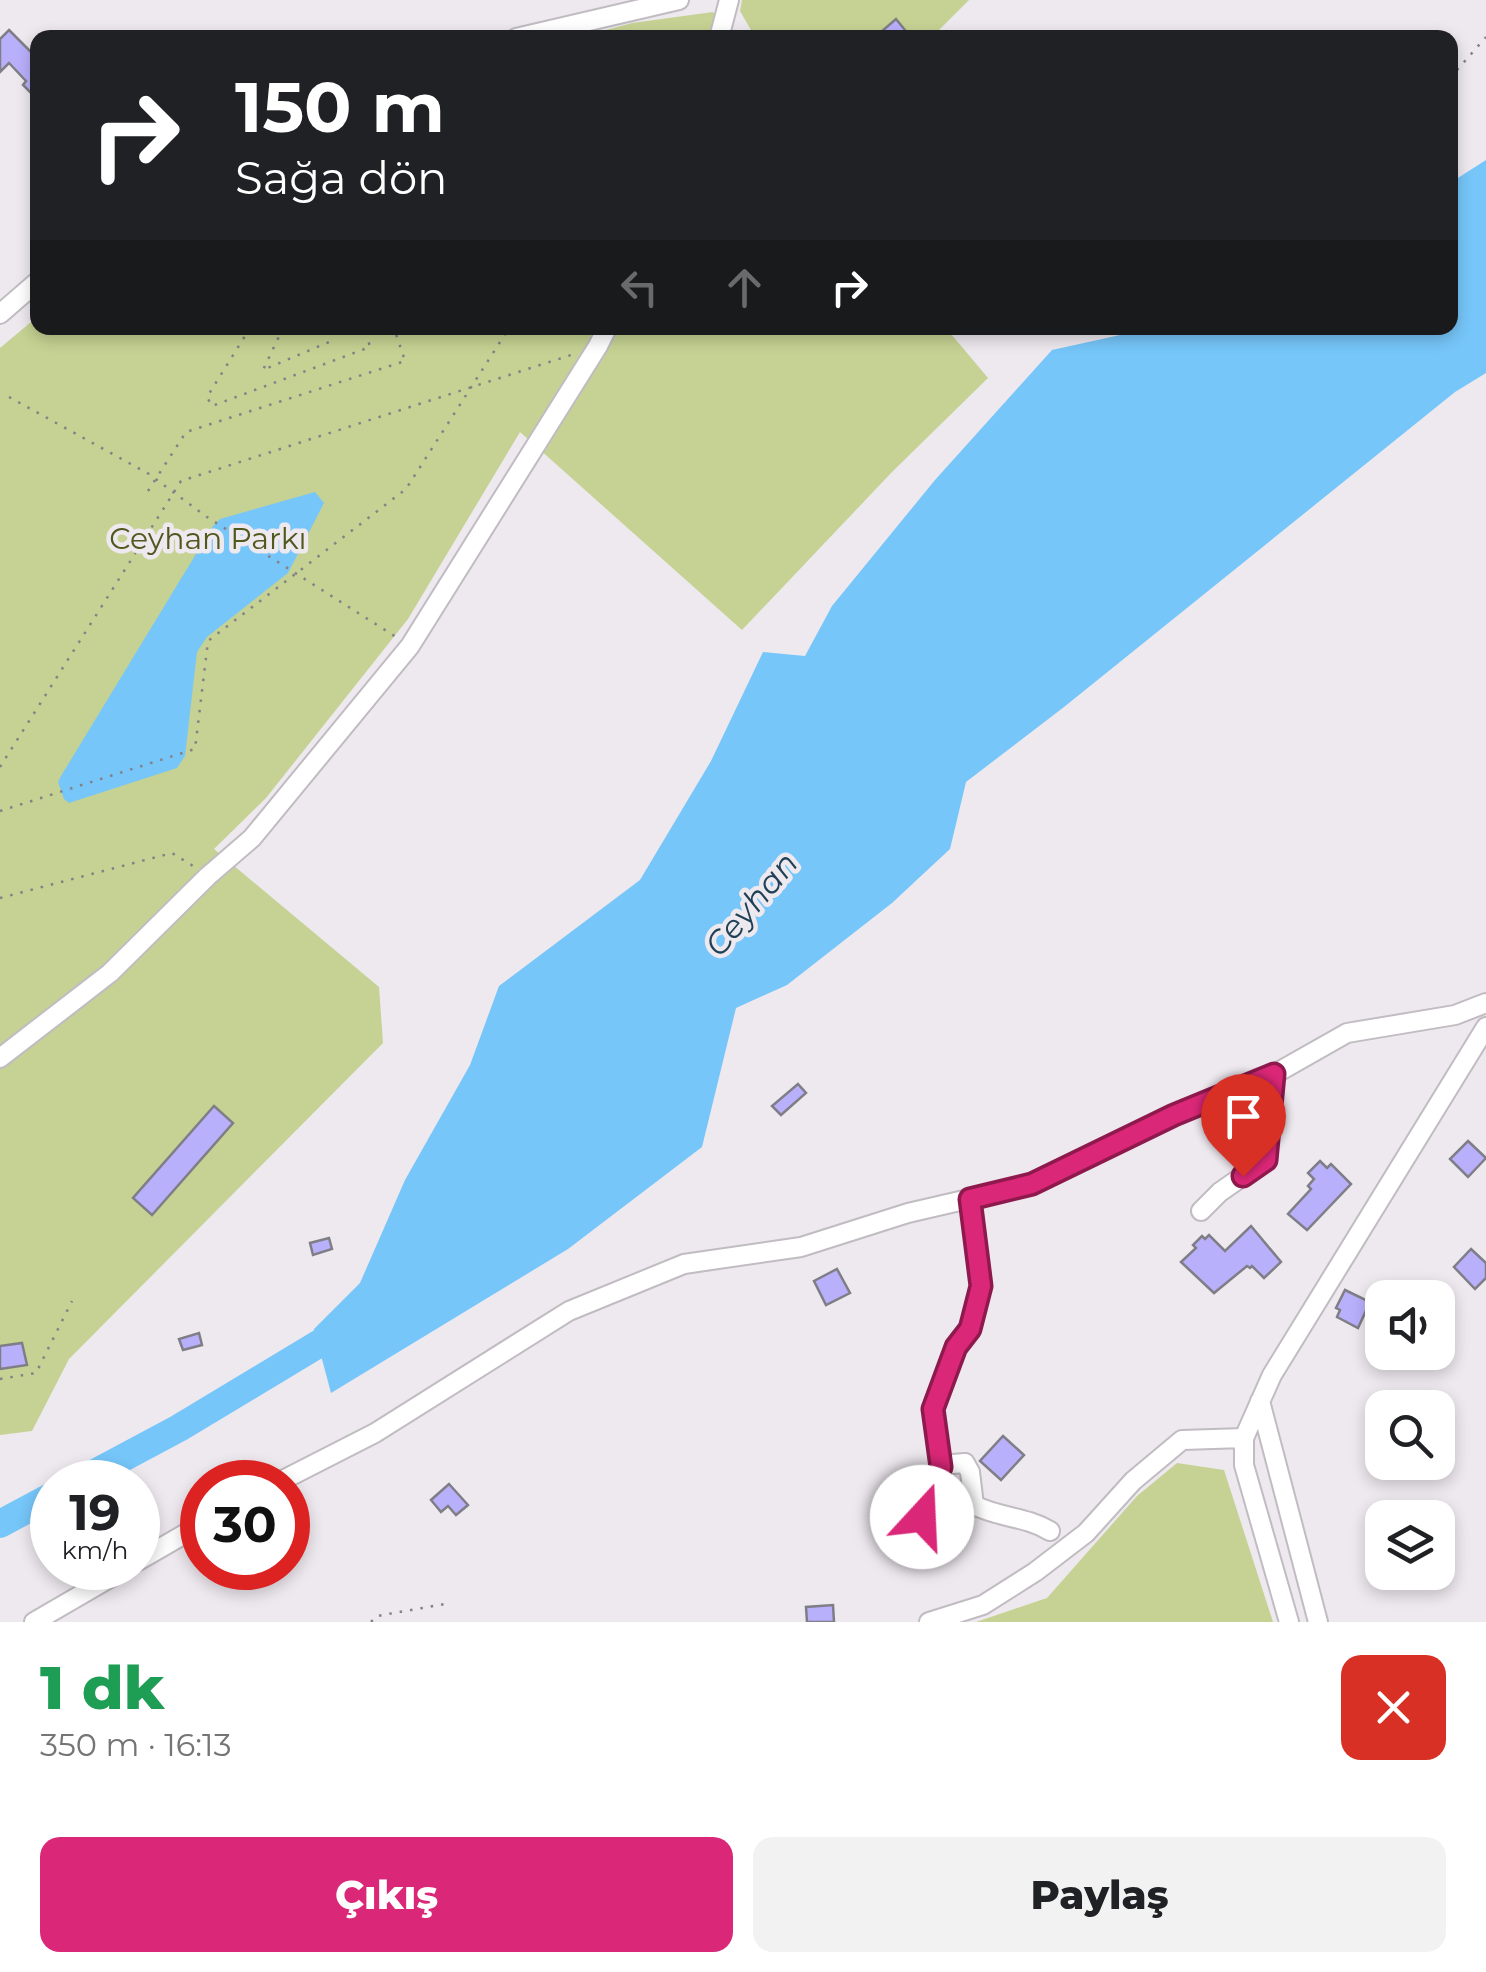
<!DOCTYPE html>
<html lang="tr">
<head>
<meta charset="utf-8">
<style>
	:root { --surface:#fff; --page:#f2f2f2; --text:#202124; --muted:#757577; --accent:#db2777 }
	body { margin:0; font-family:Montserrat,sans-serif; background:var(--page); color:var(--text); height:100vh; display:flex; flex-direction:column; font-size:38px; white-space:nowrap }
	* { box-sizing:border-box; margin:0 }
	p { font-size:32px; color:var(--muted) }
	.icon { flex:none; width:55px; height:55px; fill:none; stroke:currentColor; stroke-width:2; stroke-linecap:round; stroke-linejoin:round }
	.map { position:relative; height:1622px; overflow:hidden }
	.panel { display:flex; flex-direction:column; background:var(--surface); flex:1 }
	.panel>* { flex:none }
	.banner { position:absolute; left:30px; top:30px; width:1428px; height:305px; border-radius:20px; box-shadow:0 5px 15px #0003; background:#202124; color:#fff; overflow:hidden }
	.tools { position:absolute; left:1365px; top:1280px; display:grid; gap:20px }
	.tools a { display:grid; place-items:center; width:90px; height:90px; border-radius:20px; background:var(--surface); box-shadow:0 5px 15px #0003; font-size:50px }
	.speed { position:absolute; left:30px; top:1460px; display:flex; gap:20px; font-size:50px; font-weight:700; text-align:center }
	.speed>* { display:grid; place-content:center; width:130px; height:130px; border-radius:50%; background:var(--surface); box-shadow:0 5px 15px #0003; line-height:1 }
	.speed small { font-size:25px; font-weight:400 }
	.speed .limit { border:15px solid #d22; background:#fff; color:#111 }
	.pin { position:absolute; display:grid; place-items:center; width:85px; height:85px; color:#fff; margin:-102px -42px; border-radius:50% 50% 50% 0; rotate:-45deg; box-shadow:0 0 10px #0007 }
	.pin .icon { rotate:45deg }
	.me { position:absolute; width:110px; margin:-55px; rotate:20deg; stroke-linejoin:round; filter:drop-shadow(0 0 8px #0008) }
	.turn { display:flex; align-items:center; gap:35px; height:210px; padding:0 40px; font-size:45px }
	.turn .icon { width:130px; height:130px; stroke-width:2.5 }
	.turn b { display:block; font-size:70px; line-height:85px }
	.lanes { display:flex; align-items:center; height:95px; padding:0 40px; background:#0003; justify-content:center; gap:50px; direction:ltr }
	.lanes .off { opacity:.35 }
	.round { display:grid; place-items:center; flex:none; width:105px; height:105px; border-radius:20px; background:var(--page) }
	.head { display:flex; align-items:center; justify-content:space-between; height:170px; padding:0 40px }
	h1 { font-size:60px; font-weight:800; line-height:75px; color:#1e9e55 }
	.primary-button { display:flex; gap:20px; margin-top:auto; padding:20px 40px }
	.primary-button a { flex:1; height:115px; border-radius:20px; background:var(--accent); color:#fff; font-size:40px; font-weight:800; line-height:115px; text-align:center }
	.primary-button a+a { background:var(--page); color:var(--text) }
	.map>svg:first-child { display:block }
	.green { fill:#c6d293 }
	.water { fill:#76c6f9 }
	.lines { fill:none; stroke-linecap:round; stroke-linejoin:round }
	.river { stroke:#76c6f9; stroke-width:28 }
	.building { fill:#b9b0fc; stroke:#7f7e86; stroke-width:2.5 }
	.minor-casing { stroke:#c1bbc2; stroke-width:22 }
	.path { stroke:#858186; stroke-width:2.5; stroke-dasharray:2.5 8; stroke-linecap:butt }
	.minor { stroke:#fff; stroke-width:18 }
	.route-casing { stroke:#8e194d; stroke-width:25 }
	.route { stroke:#db2777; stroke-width:18 }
	.labels { text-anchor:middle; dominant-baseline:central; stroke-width:9; stroke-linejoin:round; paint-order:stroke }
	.park-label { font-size:30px; fill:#4f581d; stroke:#eee8ef }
	.water-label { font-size:32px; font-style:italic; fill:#1e4156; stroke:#eee8ef }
</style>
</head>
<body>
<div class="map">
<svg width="1486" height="1622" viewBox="0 0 1486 1622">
	<rect width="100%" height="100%" fill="#eee8ef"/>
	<path class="green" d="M742,0H969L931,38L755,37L740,11Z
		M713,12L730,37L576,38L632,23Z
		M37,317L38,328H946L988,378L892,472L742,630L520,432L408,619L266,798L214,849L379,987L383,1043L69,1359L32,1431L0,1435V348Z
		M1177,1463L1224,1470L1273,1622H976L1047,1598L1137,1496Z"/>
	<path class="water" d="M1486,160V373L1455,392L1064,707L966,782L950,849L892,903L787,985L736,1008L702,1147L568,1249L331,1393L314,1329L360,1283L405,1180L470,1065L499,986L640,880L711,761L763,652L805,656L832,606L935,480L1052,350L1152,328H1450V183Z
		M315,492L324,503L288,573L207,637L197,652L185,756L177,768L69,803L64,799L58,782L61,776L213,526L220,519Z"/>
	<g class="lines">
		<path class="river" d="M78,1482L179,1428L350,1325
			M0,1524L52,1496"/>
	</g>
	<path class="building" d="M896,19L905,30L896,38H874Z
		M9,30L38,59V92L35,89L31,93L23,85L26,81L9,63L0,72V39Z
		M798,1084L806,1093L781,1115L772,1106Z
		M214,1106L233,1123L152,1215L133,1198Z
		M1468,1141L1486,1158L1468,1177L1450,1159Z
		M1320,1161L1327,1168L1331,1164L1351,1184L1307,1230L1288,1214L1311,1189L1308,1186L1314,1179L1308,1173Z
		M1251,1226L1281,1262L1264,1278L1252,1266L1250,1268L1247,1266L1214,1293L1181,1262L1196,1248L1193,1245L1202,1236L1205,1239L1209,1235L1225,1251Z
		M329,1238L332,1249L313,1255L310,1243Z
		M1471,1249L1486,1263V1278L1475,1289L1454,1267Z
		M837,1269L850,1293L826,1305L814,1281Z
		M1345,1290L1370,1302L1358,1328L1337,1317L1340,1310L1336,1308Z
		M199,1333L202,1345L183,1350L179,1339Z
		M22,1343L27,1365L0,1369V1346Z
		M1003,1436L1024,1455L1001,1480L980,1461Z
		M449,1484L468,1505L456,1515L448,1506L441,1512L431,1500Z
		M905,1487L917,1494L904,1525L888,1516Z
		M833,1605L834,1622H807L806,1607Z"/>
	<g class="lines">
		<defs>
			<path id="minor" d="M516,38L679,0
				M719,38L729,0
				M0,314L38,281
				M0,1058L110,973L208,876L252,838L410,646L598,346L607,328
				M1201,1211L1220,1192L1266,1160L1273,1074
				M1260,1401L1318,1622
				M940,1465L965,1463L970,1472L974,1505C999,1518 1025,1516 1050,1531
				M279,1482L375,1433L569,1311L684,1264L801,1247L908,1213L1033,1184L1175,1115L1264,1080L1347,1033L1455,1015L1486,1003
				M922,1517L941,1467L933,1409L956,1347L970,1329L981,1287L970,1199
				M138,1561L202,1524
				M34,1622L127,1568
				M929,1622L983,1605L1035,1572L1086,1533L1133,1481L1182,1440L1244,1438
				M1289,1622L1244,1465V1438L1272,1375L1486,1027"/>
		</defs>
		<use href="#minor" class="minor-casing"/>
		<path class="path" d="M1450,78L1486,37
			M250,328L207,397L212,406L370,347L365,328
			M283,328L263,370L329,342
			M9,397L149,474L207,517L396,637
			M148,491L186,432L405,361L394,328
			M0,767L181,481L571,355
			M0,811L195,749L208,641L406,489L509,328
			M0,898L172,853L193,866
			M0,1379L36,1373L72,1301
			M371,1622L377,1616L445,1604"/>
		<use href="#minor" class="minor"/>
	</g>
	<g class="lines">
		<defs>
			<path id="route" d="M922,1517L941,1467L933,1409L956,1347L970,1329L981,1286L970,1199L1032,1184L1174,1115L1274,1074L1266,1160L1243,1176"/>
		</defs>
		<use href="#route" class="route-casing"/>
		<use href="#route" class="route"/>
	</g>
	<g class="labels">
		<g class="park-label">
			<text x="208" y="538">Ceyhan Parkı</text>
		</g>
		<g class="water-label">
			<text transform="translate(751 904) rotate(-50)">Ceyhan</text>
		</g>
	</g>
</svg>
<div class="tools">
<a><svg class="icon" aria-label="sound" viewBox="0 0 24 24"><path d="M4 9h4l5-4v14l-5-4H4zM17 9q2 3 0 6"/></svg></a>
<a><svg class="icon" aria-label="search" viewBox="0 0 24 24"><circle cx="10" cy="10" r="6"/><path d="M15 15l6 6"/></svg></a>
<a><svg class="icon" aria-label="layers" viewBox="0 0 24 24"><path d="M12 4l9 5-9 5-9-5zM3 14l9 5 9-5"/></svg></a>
</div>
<div class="speed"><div>19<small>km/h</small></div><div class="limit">30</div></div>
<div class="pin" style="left:1243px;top:1176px;background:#d93025"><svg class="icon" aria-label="arrive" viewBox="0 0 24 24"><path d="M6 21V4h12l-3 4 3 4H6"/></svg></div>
<svg class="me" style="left:922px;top:1517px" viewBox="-20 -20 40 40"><circle r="19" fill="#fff"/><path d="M0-13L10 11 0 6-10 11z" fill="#db2777"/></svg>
<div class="banner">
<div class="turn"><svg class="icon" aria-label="right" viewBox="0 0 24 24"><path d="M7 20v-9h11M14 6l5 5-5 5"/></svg><div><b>150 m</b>Sağa dön</div></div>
<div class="lanes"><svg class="icon off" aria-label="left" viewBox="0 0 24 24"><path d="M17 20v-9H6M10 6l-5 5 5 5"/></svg><svg class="icon off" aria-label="ahead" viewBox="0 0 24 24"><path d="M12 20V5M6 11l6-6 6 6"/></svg><svg class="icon" aria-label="right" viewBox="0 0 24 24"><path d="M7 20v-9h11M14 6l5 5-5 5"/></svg></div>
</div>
</div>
<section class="panel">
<div class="head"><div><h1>1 dk</h1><p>350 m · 16:13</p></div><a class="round" style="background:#d93025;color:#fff"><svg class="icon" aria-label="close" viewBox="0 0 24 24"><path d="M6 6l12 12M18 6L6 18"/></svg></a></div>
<div class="primary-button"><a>Çıkış</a><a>Paylaş</a></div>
</section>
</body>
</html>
